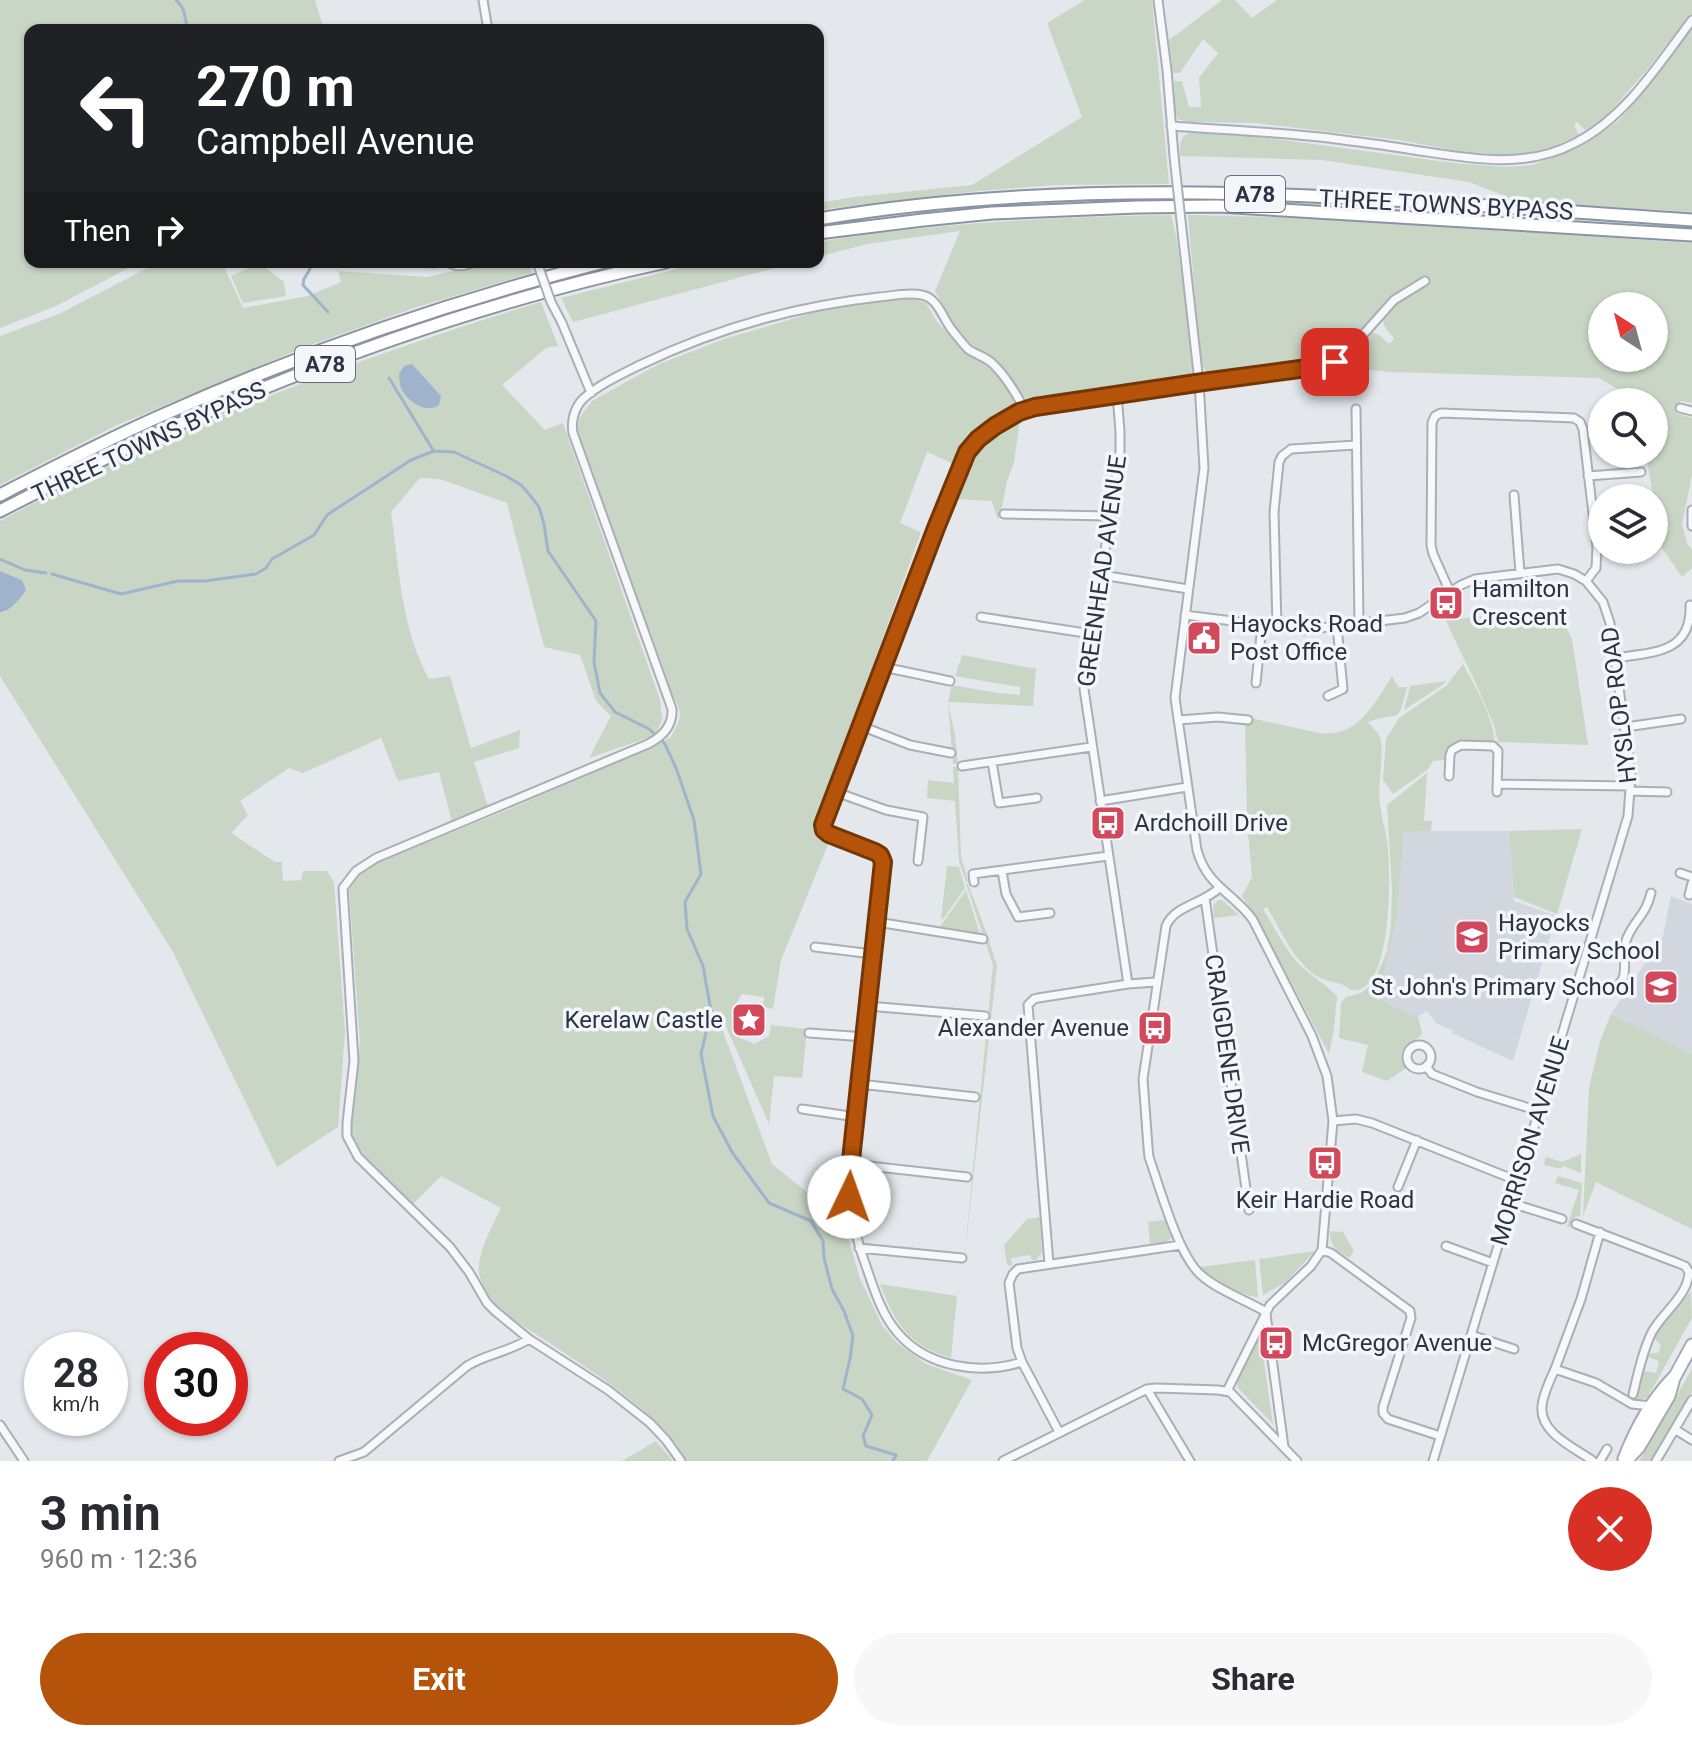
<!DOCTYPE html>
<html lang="en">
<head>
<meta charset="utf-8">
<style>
	:root { --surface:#fff; --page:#f7f7f7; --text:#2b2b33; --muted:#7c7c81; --accent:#b45309 }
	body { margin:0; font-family:Roboto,sans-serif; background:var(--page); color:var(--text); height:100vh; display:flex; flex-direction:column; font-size:30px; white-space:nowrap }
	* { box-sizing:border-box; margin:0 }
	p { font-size:26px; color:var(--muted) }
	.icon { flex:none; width:44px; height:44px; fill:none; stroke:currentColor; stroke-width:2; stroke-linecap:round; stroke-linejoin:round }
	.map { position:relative; height:1461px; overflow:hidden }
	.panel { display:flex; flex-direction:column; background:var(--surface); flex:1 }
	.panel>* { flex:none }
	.banner { position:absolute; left:24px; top:24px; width:800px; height:244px; border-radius:16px; box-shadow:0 2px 6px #0004; background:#202124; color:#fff; overflow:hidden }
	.needle { width:52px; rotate:324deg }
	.controls { position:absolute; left:1588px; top:292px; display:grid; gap:16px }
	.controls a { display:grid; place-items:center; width:80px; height:80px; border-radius:50%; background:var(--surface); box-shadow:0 2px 6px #0004; font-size:40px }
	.speed { position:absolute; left:24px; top:1332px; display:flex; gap:16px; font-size:40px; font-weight:700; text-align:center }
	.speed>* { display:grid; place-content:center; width:104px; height:104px; border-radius:50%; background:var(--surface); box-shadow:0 2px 6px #0004; line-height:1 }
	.speed small { font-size:20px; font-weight:400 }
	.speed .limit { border:12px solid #d22; background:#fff; color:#111 }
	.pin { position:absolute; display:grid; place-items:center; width:68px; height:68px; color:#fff; margin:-34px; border-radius:16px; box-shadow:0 4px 12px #0006 }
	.me { position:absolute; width:88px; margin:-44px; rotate:3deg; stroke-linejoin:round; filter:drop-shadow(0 0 6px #0008) }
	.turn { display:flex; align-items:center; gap:28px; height:168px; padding:0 40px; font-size:36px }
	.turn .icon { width:104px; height:104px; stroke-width:2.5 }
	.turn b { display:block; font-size:56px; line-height:68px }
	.then { display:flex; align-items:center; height:76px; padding:0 40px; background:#0003; gap:16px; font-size:30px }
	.round { display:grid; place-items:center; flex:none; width:84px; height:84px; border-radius:42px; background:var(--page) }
	.headline { display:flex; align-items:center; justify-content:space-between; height:136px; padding:0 40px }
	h1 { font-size:48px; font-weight:700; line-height:60px }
	.cta { display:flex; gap:16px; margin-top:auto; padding:16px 40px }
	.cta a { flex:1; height:92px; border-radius:48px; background:var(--accent); color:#fff; font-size:32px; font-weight:700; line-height:92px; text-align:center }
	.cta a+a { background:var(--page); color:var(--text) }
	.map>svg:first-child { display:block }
	.built { fill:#d2d6de }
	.green { fill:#c9d6c5; fill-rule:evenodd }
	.water { fill:#9fb4cc }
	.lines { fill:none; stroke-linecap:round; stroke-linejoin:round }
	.stream { stroke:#9fb4cc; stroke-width:3 }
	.minor-casing { stroke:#a9aeb7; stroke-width:11 }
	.primary-casing { stroke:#a3abb8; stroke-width:15 }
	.trunk-casing { stroke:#8b94a3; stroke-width:15 }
	.minor { stroke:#f7f8fa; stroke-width:7 }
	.primary { stroke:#fff; stroke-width:11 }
	.trunk { stroke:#fff; stroke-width:11 }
	.minor-bridge-casing { stroke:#a9aeb7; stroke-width:11; stroke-linecap:butt }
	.minor-bridge { stroke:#f7f8fa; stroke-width:7 }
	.route-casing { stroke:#753606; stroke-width:20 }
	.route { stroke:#b45309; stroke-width:14 }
	.labels { text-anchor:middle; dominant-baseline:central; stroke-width:7; stroke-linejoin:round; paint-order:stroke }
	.shield { fill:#f4f6f9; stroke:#676e7b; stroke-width:2 }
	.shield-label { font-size:22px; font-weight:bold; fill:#2b3445 }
	.street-label { font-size:24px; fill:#2b3445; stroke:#f4f6f9 }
	.poi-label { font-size:24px; fill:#2b3445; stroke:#f4f6f9; text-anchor:start }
</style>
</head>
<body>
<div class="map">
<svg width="1692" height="1461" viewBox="0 0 1692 1461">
	<rect width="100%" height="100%" fill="#e4e7ec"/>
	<path class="built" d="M1404,831H1509L1514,901L1556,916L1513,1061L1452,1033L1453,1030L1437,1024L1427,1011L1416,1017L1378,999L1397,917Z
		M1671,896L1692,904V1054L1611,1014L1663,936Z"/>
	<path class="green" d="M0,0H315L324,30H30V262H140L56,306L0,328Z
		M1085,0H1152L1169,184L1056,185L979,191L818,210V203L854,197L972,185L1082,117L1047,23Z
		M1222,0H1235L1252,18L1277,0H1692V13L1646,71L1607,115L1585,130L1577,122L1574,125L1579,135L1554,146L1531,153L1505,155L1458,151L1399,140L1256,123L1188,122L1178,119L1175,111L1174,81H1182L1189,107H1201L1199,78L1218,53L1203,39L1180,73H1173L1169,40Z
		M1692,28V212L1518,201L1469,182L1322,160L1180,156C1180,143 1179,134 1194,132L1253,136L1454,163L1506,167L1533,165L1582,146L1617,122L1643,93Z
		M1171,215L1177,240L1193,359L1191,375L1185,380L1039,402L1030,401L1022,396L1008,373L995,360L970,343L953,323L935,291L960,231L867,244L818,257V242C935,223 1053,217 1171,215Z
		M1188,215L1316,218L1692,243V403L1680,401L1676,413L1692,418V475L1682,524L1687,543L1692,550V568L1682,577L1662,548L1646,454H1654V402H1624L1619,390L1599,378L1390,372L1362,369L1338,370V364L1369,335L1373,333L1379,335L1389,344L1394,339C1391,334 1384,328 1383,322C1382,310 1417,287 1426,278L1373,319L1340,354L1328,361L1216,376L1209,374L1201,365ZM1602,306H1654V358H1602Z
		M159,262H222L243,308L308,296L341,282L338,271L427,277L453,271H460L477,262H530L532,273L417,307L305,347L115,426L0,485V336L59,314Z
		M344,262H441L443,265L442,267L434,269Z
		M705,262H798L573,322L561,298Z
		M260,263L284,282L286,296L243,303L231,276Z
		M910,297L926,303L937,322L965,350L982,362L1000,378L1018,406C987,424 973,432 954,464L927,452L900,523L921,532L816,823L829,842L781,960L773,1009L763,1007L764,997L742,994C730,1011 731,1016 733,1035L755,1044L769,1036L771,1025L807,1029L802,1078L774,1076L769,1124L724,1022L718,1018L772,1164L844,1222L860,1279L882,1325L896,1342L926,1364L972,1380L927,1461H687C663,1416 596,1374 554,1346C528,1328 489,1310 480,1277C474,1258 493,1225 501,1208L441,1176L412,1205C389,1183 360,1162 351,1131L360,1042L349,890L359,875L379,862L519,805L670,738C685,714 682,712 668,688L585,457L577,428L580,417L592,401L659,364L727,338L823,310Z
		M541,302L558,346L546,348L502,385L545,430L563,423L660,700L662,719L656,735L589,758L611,716L596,701L580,655L544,647L507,503L440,479L420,478L391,512C399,568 401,629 429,679L450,676L471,748L520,730L519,748L474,762L488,806L452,822L439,772L398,781L381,738L303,773L289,768L240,801L248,815L231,833L275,862H282L283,881L301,880L303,871H327L334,882L345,1032L338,1127L277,1167L173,952L0,676V613H4L22,580L0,571V521C38,501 75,480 114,462C252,399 395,346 541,302Z
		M1020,420L1014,463L1007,481L1000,518H997L992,501L956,499L972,459L981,446Z
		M1447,601L1458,619L1556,608L1572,639L1588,745L1498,742C1496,727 1489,714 1483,700C1470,668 1452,638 1440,605Z
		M962,655L1036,669L1033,706L948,702L955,735L958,764H953L948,702L952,685L998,693L1020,695V687L955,676Z
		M1463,664C1475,686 1493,717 1495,742C1468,741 1458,734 1445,760L1433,761L1427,770L1393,794L1383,780L1386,739L1399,718L1446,686Z
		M1392,676L1398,687H1407C1397,727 1401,710 1368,722C1372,727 1377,731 1380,737C1385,749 1377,787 1380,804C1381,816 1385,828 1387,840C1391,868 1393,985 1357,990C1350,991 1347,986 1341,984C1330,981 1321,980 1312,973C1292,957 1280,929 1267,907L1263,909C1274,926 1284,948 1298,963C1310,976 1325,983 1337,996L1334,1029L1329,1054L1263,929L1242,896L1252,877L1247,820L1245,721L1251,722V718L1319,733C1358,738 1374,704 1392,676Z
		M1446,681L1444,684L1404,710L1410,686Z
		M953,767H958L961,857L968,881L966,882L959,861L955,801L927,798L928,780L954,783Z
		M1427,773L1424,821H1432L1431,831L1404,832L1397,917L1378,999L1416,1017L1418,1016L1422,1033C1416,1043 1407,1040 1401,1053L1402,1061L1406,1068L1387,1081L1362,1072L1368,1045L1339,1038L1341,1003L1346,997L1361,993L1374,983L1387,951L1391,926L1392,889L1387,805Z
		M1582,829L1557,914L1514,897L1509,831Z
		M947,866L959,867L965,888L943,919H941Z
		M966,884H968L987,934L997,966L964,1260L993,965Z
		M966,890L980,934L940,927Z
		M1218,900H1222L1239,915L1214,918L1213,906Z
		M1611,1014L1692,1054V1229L1596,1182L1583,1216L1589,1088L1600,1041Z
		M1581,1154V1173L1563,1166L1561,1169L1544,1165L1546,1157L1562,1162Z
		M1558,1176L1582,1183L1580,1217L1576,1216L1571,1228L1567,1226L1579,1190L1555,1183Z
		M1040,1217L1042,1253L1036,1260H1032L1030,1255L1011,1258L1012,1265L1009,1266L1007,1264L1004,1245L1027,1219Z
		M1165,1220L1171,1238L1166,1242L1150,1244L1148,1222Z
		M1330,1231L1343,1232L1354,1251L1349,1258C1337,1250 1330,1248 1330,1231Z
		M1315,1251L1285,1283L1263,1295L1259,1259Z
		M1255,1260L1258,1297C1241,1296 1212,1280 1200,1267Z
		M880,1284L957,1296L951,1358C909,1346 894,1322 880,1284Z
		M1691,1291L1692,1318L1647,1398L1638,1400L1629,1394L1636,1395L1644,1371L1656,1373L1659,1361L1648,1357L1649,1354L1658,1353L1661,1345L1654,1338L1657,1332Z
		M1260,1336L1273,1424L1238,1388L1237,1382Z
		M1692,1369V1392L1651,1461H1639Z
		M656,1441L673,1461H622Z"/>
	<path class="water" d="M412,364L441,396L439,405C425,414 408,402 401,388C400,386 399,376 399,374L404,366Z
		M0,571L22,580L26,590C20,599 11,610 0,613Z"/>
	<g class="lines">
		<path class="stream" d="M176,0C189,13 182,18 189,30
			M307,262L310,269L304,279L303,285L328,312
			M389,378L433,450
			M0,559L25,570L46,573
			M52,574L121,594L178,581H205L256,574L266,568L272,559L314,535L327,515L411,460L434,451L454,452L506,476L521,485L529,494L539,507L544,524L548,551L596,621L594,662L600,693L615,712L649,729L665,744L676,768L694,820L701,874L685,902L687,929L703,966L711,1011L701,1054L713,1116L732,1152L769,1203L811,1221L823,1241L824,1258L832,1289L844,1311L853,1336L850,1359L843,1389L862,1399L872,1415L863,1436L866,1446L896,1455L893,1461"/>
		<defs>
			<path id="minor" d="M483,0L488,30
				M1158,0L1167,70L1174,156
				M1171,126C1224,130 1277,132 1329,138C1358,142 1386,145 1414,150C1468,158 1524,170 1575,143C1626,117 1658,65 1692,20
				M1183,239L1199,382L1204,468L1175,698L1197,850C1207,887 1234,893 1253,920L1312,1036L1327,1076L1333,1121L1322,1250L1311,1266L1270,1305L1227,1391
				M448,262C457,268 465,266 474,262
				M562,323L591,393
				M1117,395L1120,431V452L1084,689L1128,984
				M1680,408L1692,411
				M1356,409L1359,623
				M1588,476L1641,472
				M1514,495L1520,573
				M1692,510V526
				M1004,514L1110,516
				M1102,575L1188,589
				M1450,592L1433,554L1431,545L1432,423L1435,416L1441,413L1574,418L1580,422L1583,429L1597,548L1596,568L1586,581
				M1185,615L1303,630L1405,618L1419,613L1461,585L1475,579L1558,569L1574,574L1586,581L1603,602L1610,623L1631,775L1628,816L1433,1461
				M981,617L1092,634
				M1277,627L1274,512L1279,462L1282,456L1291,449L1356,445
				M1616,658C1650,652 1692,655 1690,605
				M883,667L950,681
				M1256,683L1262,625
				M1328,696L1343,689L1337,626
				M1178,720L1218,717L1248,720
				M861,726L910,745L951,753
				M1626,727L1681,719
				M992,762L999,803L1037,798
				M962,766L1091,747
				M1449,776L1450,755L1452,750L1461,745L1493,746L1498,751L1497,792
				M1497,784L1630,786
				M1630,791L1667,792
				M836,792L886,810L923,817L918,861
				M1100,801L1187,787
				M1002,871L1006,894L1018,917L1050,913
				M1680,873L1692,877
				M974,882L973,874L1108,856
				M1219,888C1203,904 1175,905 1166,926L1143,1079L1148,1147L1149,1157C1160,1188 1178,1255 1201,1275C1219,1291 1246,1300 1266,1312
				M1689,895L1692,883
				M1205,898L1249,1210
				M877,922L983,939
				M815,947L873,954
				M1577,985L1605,992C1637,982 1618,959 1627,938C1635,919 1646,915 1651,893
				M868,1006L985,1016
				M809,1033L866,1037
				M1407 1057a12 12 0 1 1 24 0a12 12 0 1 1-24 0Z
				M1426,1066L1432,1074L1477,1092L1539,1111
				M860,1084L975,1097
				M802,1109L856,1117
				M1333,1121L1356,1119L1372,1123L1518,1181
				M851,1164L967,1177
				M1398,1187L1417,1140
				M1511,1203L1562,1219
				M1576,1224L1675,1262L1685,1266L1689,1272C1688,1296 1663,1312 1652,1332C1643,1350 1638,1373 1633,1394
				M1600,1232L1581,1299L1555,1369L1596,1383L1632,1404L1652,1406
				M1446,1246L1493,1263
				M859,1248L962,1258
				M1322,1250L1331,1253L1410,1311L1411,1318L1383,1407V1413L1388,1419L1440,1436
				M1049,1264L1028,1005L1034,999L1038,998L1128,984L1156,982
				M1266,1314L1284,1447
				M1471,1335L1514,1349
				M1022,1362C980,1375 927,1368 897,1332C881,1313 874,1289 866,1266C857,1241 850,1214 849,1187L883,862L880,855L875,852L829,834L824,830L823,825L947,500C954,485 959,467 967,453C979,430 1011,413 1035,407L1330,365L1345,355L1394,300L1425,281
				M1555,1369C1550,1380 1543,1394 1542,1406C1539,1433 1575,1448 1593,1461
				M1147,1389L1190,1461
				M0,1425L24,1461
				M1676,1430L1692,1440
				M1059,1432L1022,1362L1017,1348L1009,1283L1013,1274L1018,1269L1181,1245
				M339,1461L364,1452L467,1366C486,1354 509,1352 529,1339
				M681,1461L666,1440L650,1423L608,1390L529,1339L495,1311L487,1303L469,1272L450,1247L358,1157L347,1136V1123L354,1061L343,888L356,871L376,858L648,744C662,737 673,726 672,709L573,433C571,422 574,408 583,399C598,385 622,374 640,365C715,329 796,306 879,297C893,296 908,292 922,295C938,298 943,319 952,330C957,336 963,344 968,349C976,355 987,357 994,365C1007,378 1016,394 1025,410
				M1003,1461L1147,1389L1156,1388L1218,1390L1230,1392L1297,1461
				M1600,1461L1607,1449
				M1656,1461L1692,1400"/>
			<path id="primary" d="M1624,1459C1635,1430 1652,1400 1673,1378
				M1626,1461L1639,1447L1669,1396L1674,1378L1692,1345"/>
			<path id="trunk" d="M818,219C1107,170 1401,201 1692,220
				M818,233L923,220L992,213L1137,207L1218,206L1692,235
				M0,495C52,468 104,441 158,417C301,353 451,301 604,262
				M0,511C210,401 434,312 666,262"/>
		</defs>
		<use href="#minor" class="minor-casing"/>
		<use href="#primary" class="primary-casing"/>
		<use href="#trunk" class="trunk-casing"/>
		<use href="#minor" class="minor"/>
		<use href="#primary" class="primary"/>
		<use href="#trunk" class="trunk"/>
		<defs>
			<path id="minor-bridge" d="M1174,156L1183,239
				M537,262L551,302L562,323"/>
		</defs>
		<use href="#minor-bridge" class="minor-bridge-casing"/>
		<use href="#minor-bridge" class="minor-bridge"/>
	</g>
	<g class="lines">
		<defs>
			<path id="route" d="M849,1197L851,1160L883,862L880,855L875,852L829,834L824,830L823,825L936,528L967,452L978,439L995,426L1019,412L1035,407L1203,382L1322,366L1335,362"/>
		</defs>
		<use href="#route" class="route-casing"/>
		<use href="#route" class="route"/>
	</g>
	<defs>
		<symbol id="bus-square" viewBox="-11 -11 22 22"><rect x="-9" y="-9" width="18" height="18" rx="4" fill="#d1495b" stroke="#f4f6f9"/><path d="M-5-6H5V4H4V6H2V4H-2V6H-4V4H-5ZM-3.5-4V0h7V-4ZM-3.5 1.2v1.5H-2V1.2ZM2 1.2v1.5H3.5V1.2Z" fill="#fff"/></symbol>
		<symbol id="civic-square" viewBox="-11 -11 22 22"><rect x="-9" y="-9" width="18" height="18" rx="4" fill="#d1495b" stroke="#f4f6f9"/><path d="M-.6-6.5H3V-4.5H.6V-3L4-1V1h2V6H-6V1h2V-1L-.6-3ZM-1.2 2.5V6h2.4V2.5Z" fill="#fff"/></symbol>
		<symbol id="school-square" viewBox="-11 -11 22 22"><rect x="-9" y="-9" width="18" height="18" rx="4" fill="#d1495b" stroke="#f4f6f9"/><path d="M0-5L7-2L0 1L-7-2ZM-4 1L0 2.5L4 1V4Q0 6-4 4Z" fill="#fff"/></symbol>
		<symbol id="sight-square" viewBox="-11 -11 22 22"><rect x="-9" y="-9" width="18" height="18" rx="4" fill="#d1495b" stroke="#f4f6f9"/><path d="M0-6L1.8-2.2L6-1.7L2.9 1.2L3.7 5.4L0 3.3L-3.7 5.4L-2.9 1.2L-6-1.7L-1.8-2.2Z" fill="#fff"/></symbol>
	</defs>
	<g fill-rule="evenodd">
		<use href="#bus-square" x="1426" y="583" width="40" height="40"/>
		<use href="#civic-square" x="1184" y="618" width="40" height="40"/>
		<use href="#bus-square" x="1088" y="803" width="40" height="40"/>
		<use href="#school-square" x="1452" y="917" width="40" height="40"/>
		<use href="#school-square" x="1641" y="967" width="40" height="40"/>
		<use href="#sight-square" x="729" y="1000" width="40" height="40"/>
		<use href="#bus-square" x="1135" y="1008" width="40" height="40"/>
		<use href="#bus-square" x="1305" y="1143" width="40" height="40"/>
		<use href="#bus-square" x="1256" y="1323" width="40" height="40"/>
	</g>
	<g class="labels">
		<g class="shield">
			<rect x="1225" y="176" width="60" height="36" rx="6"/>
			<rect x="295" y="346" width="60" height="36" rx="6"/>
		</g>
		<g class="shield-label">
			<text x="1255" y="194">A78</text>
			<text x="325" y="364">A78</text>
		</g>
		<g class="street-label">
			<text transform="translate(1446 205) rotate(3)">THREE TOWNS BYPASS</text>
			<text transform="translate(149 442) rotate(-25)">THREE TOWNS BYPASS</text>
			<text transform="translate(1102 571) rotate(-82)">GREENHEAD AVENUE</text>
			<text transform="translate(1619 705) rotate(-97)">HYSLOP ROAD</text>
			<text transform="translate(1227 1054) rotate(82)">CRAIGDENE DRIVE</text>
			<text transform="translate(1530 1141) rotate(-73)">MORRISON AVENUE</text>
		</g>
		<g class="poi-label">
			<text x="1472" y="589">Hamilton<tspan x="1472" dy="28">Crescent</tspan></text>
			<text x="1230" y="624">Hayocks Road<tspan x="1230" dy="28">Post Office</tspan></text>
			<text x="1134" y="823">Ardchoill Drive</text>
			<text x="1498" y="923">Hayocks<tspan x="1498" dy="28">Primary School</tspan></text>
			<text x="1635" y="987" text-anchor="end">St John's Primary School</text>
			<text x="723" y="1020" text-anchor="end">Kerelaw Castle</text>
			<text x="1129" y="1028" text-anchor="end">Alexander Avenue</text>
			<text x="1325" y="1200" text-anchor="middle">Keir Hardie Road</text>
			<text x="1302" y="1343">McGregor Avenue</text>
		</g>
	</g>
</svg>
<div class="controls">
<a><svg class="needle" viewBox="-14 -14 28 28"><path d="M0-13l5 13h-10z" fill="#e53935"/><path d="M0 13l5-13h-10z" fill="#7c7c81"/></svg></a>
<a><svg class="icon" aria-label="search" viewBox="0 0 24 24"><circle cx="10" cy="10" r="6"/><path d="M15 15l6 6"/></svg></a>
<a><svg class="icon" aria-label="layers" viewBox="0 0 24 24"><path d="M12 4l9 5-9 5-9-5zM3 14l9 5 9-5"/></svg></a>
</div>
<div class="speed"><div>28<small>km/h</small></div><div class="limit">30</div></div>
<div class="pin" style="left:1335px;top:362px;background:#d93025"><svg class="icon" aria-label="arrive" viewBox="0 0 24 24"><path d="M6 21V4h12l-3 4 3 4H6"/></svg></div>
<svg class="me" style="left:849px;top:1197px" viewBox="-20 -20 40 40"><circle r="19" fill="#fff"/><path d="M0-13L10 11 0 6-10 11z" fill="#b45309"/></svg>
<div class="banner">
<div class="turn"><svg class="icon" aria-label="left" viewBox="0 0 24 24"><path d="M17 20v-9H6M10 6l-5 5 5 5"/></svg><div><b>270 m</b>Campbell Avenue</div></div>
<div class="then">Then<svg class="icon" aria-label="right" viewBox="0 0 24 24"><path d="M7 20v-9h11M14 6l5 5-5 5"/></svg></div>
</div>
</div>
<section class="panel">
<div class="headline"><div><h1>3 min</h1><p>960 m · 12:36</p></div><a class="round" style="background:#d93025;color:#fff"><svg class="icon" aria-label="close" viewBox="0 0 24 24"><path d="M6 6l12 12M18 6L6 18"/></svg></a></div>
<div class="cta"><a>Exit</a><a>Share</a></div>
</section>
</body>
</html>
